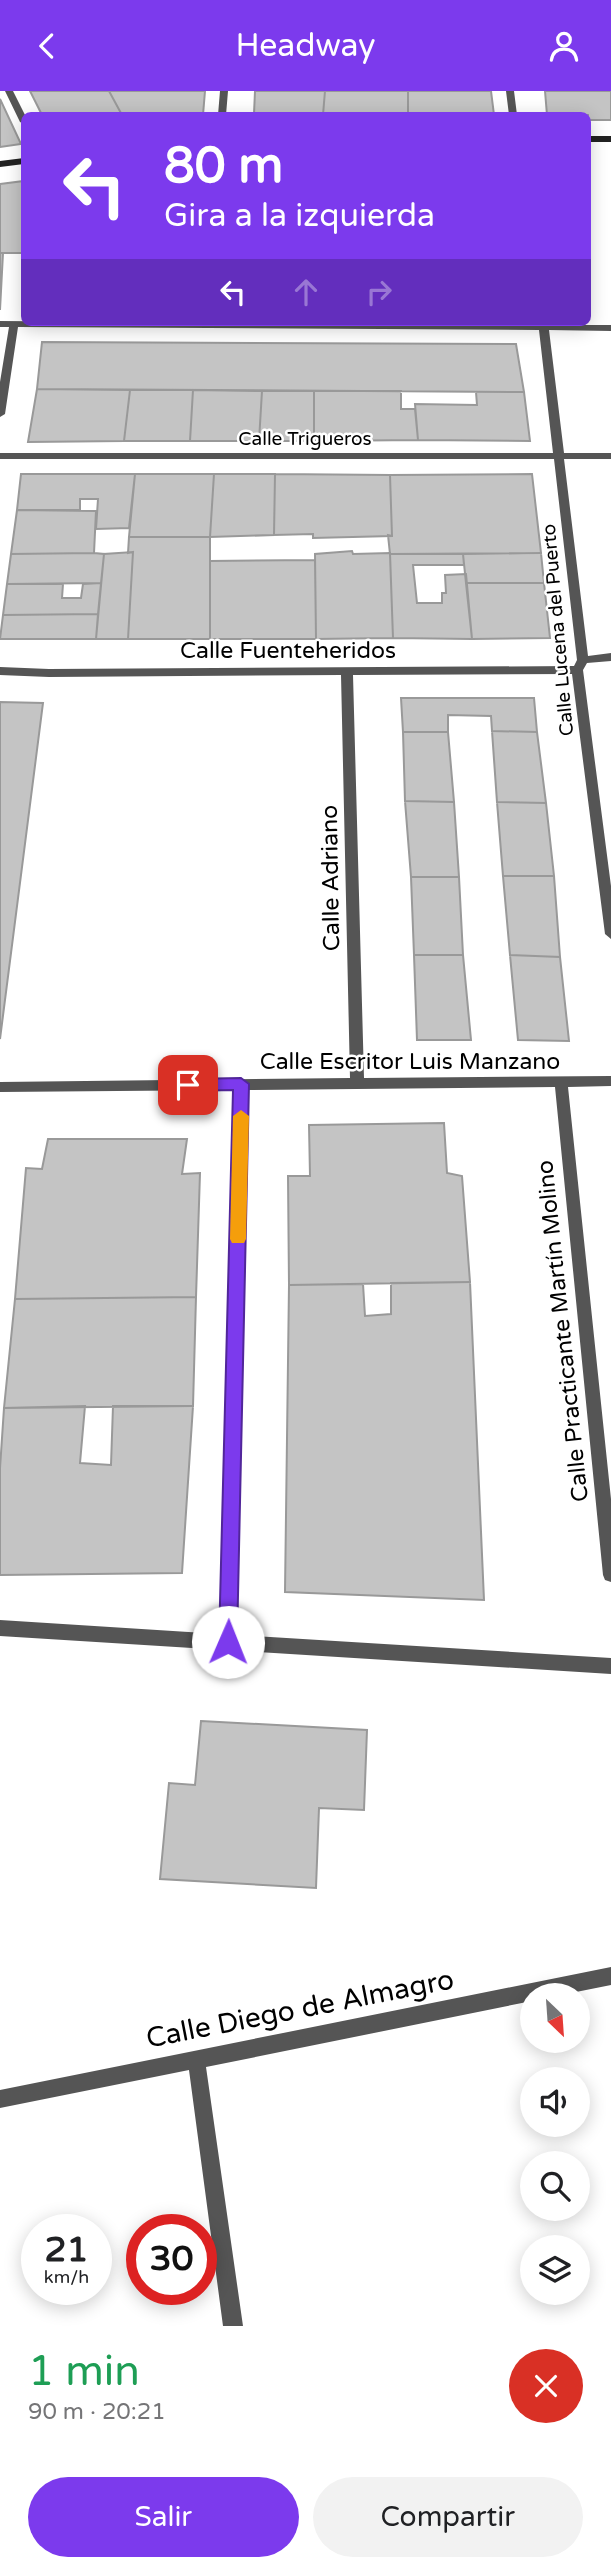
<!DOCTYPE html>
<html lang="es">
<head>
<meta charset="utf-8">
<style>
	:root { --surface:#fff; --page:#f2f2f2; --text:#202124; --muted:#757577; --accent:#7c3aed }
	body { margin:0; font-family:"Varela Round",sans-serif; background:var(--page); color:var(--text); height:100vh; display:flex; flex-direction:column; font-size:26px; white-space:nowrap }
	* { box-sizing:border-box; margin:0 }
	p { font-size:23px; color:var(--muted) }
	.icon { flex:none; width:38px; height:38px; fill:none; stroke:currentColor; stroke-width:2; stroke-linecap:round; stroke-linejoin:round }
	.map { position:relative; height:2235px; overflow:hidden }
	.sheet { display:flex; flex-direction:column; background:var(--surface); flex:1 }
	.sheet>* { flex:none }
	.guide { position:absolute; left:21px; top:21px; width:570px; height:214px; border-radius:10px; box-shadow:0 4px 18px #0003; background:#7c3aed; color:#fff; overflow:hidden }
	.needle { width:46px; rotate:155deg }
	.controls { position:absolute; left:520px; top:1892px; display:grid; gap:14px }
	.controls a { display:grid; place-items:center; width:70px; height:70px; border-radius:50%; background:var(--surface); box-shadow:0 4px 18px #0003; font-size:35px }
	.speed { position:absolute; left:21px; top:2123px; display:flex; gap:14px; font-size:35px; font-weight:700; text-align:center }
	.speed>* { display:grid; place-content:center; width:91px; height:91px; border-radius:50%; background:var(--surface); box-shadow:0 4px 18px #0003; line-height:1 }
	.speed small { font-size:18px; font-weight:400 }
	.speed .limit { border:10px solid #d22; background:#fff; color:#111 }
	.pin { position:absolute; display:grid; place-items:center; width:60px; height:60px; color:#fff; margin:-30px; border-radius:14px; box-shadow:0 4px 10px #0006 }
	.me { position:absolute; width:77px; margin:-38px; rotate:1deg; stroke-linejoin:round; filter:drop-shadow(0 0 5px #0008) }
	.turn { display:flex; align-items:center; gap:24px; height:147px; padding:0 28px; font-size:32px }
	.turn .icon { width:91px; height:91px; stroke-width:2.5 }
	.turn b { display:block; font-size:49px; line-height:60px }
	.lanes { display:flex; align-items:center; height:66px; padding:0 28px; background:#0003; justify-content:center; gap:35px; direction:ltr }
	.lanes .off { opacity:.35 }
	.round { display:grid; place-items:center; flex:none; width:74px; height:74px; border-radius:37px; background:var(--page) }
	.overview { display:flex; align-items:center; justify-content:space-between; height:119px; padding:0 28px }
	h1 { font-size:42px; font-weight:600; line-height:52px; color:#1e9e55 }
	.cta { display:flex; gap:14px; margin-top:auto; padding:14px 28px }
	.cta a { flex:1; height:80px; border-radius:42px; background:var(--accent); color:#fff; font-size:28px; font-weight:600; line-height:80px; text-align:center }
	.cta a+a { background:var(--page); color:var(--text) }
	header { display:flex; justify-content:space-between; align-items:center; height:91px; padding:0 28px; background:var(--accent); color:#fff; font-size:32px; font-weight:600 }
	.map>svg:first-child { display:block }
	.building { fill:#c4c4c4; stroke:#999; stroke-width:2 }
	.lines { fill:none; stroke-linecap:round; stroke-linejoin:round }
	.street { fill:#555; fill-rule:evenodd }
	.secondary { fill:#222; fill-rule:evenodd }
	.route { fill:#7c3aed; stroke:#51269a; stroke-width:2 }
	.slow { fill:#f59e0b }
	.labels { text-anchor:middle; dominant-baseline:central; stroke-width:5; stroke-linejoin:round; paint-order:stroke }
	.far-street-label { font-size:19px; fill:#000; stroke:#fff }
	.street-label { font-size:23px; fill:#000; stroke:#fff }
	.near-street-label { font-size:28px; fill:#000; stroke:#fff }
</style>
</head>
<body>
<header><svg class="icon" aria-label="back" viewBox="0 0 24 24"><path d="M15 5l-7 7 7 7"/></svg>Headway<svg class="icon" aria-label="person" viewBox="0 0 24 24"><circle cx="12" cy="8" r="4"/><path d="M4 21q1-7 8-7t8 7"/></svg></header>
<div class="map">
<svg width="611" height="2235" viewBox="0 0 611 2235">
	<rect width="100%" height="100%" fill="#fff"/>
	<path class="building" d="M30,0H109L122,24H42Z
		M109,0H205L203,24H122Z
		M255,0H325L323,24L254,23Z
		M325,0H408V24H323Z
		M408,0H491L494,24H408Z
		M545,0H611V29H588V24H547Z
		M0,8L21,53L0,56Z
		M24,90V162H0V93Z
		M0,162H3L0,219Z
		M42,251L516,253L524,301L37,298Z
		M37,298L130,299L124,350L28,351Z
		M130,299H193L190,350H124Z
		M193,299L262,300L259,350H190Z
		M262,300H314V350H259Z
		M314,300H401V318H415L418,349L314,350Z
		M476,301H524L530,350L418,349L415,313L477,314Z
		M21,383H135L129,437L96,438L98,408H80V419H17Z
		M135,383H214L210,446H129Z
		M214,383H275L274,444L210,446Z
		M275,383L390,384L392,445L313,447V443L274,444Z
		M532,383L541,462L390,463L388,444L392,445L390,384Z
		M17,419L96,420L94,462L11,463Z
		M129,446H210V548H128L133,461L128,462Z
		M352,460L353,463L390,462L393,547L316,548L315,463Z
		M133,461L128,548H96L104,463Z
		M94,462L104,463L101,492L7,493L11,463Z
		M541,462L544,492H466L463,463Z
		M390,463H463L464,474H413L417,512H442V502H446L445,484L466,483L472,548L393,547Z
		M315,469L316,548H210V470Z
		M101,492L98,523L3,524L7,493H63L62,507H81L83,493Z
		M466,492H544L550,547L472,548Z
		M98,523L96,548H0L3,524Z
		M401,607H534L537,641L492,640L491,625L448,624V641H403Z
		M0,611L43,612L0,948Z
		M492,640L537,641L546,712L497,711Z
		M403,641H448L454,711L405,710Z
		M405,710L454,711L459,786H411Z
		M497,711L546,712L554,785H503Z
		M503,785H554L560,866L510,864Z
		M411,786H459L463,864H414Z
		M414,864H463L471,949H417Z
		M510,864L560,866L569,950L518,949Z
		M444,1032L447,1082L462,1085L470,1191L289,1194L288,1085H310L309,1034Z
		M48,1048H187L182,1083L200,1082L196,1206L15,1208L26,1077L42,1078Z
		M470,1191L484,1509L285,1501L289,1194L363,1193L365,1225L391,1223V1192Z
		M196,1206L193,1315L4,1317L15,1208Z
		M85,1315L80,1372L111,1374L113,1315H193L182,1482L0,1484V1377L4,1317Z
		M201,1630L367,1639L364,1719L319,1717L316,1797L160,1788L169,1692L195,1694Z"/>
	<g class="lines">
		<path class="street" d="M5,0H13L25,24L24,33L20,31Z
			M220,0H228L226,24H218Z
			M506,0H514L517,24H509Z
			M0,230L539,234L538,231H548V234H611V240L549,239L564,362H611V368H564L588,565L611,562V570L587,572L583,579L611,795V848L605,843L572,583L353,584L364,987L611,985V995L568,996L611,1408V1491L605,1489L603,1484L555,996L248,999L236,1544L611,1567V1583L0,1545V1529L220,1543L234,999L0,1001V991L350,987L341,584L49,586L0,584V576L49,578L574,575L577,569L554,368H0V362H553L539,239L18,236L5,323L0,326V291L9,236H0Z
			M611,1876V1894L561,1904H532V1910L206,1976L243,2235H223L189,1979L0,2017V1999Z"/>
		<path class="secondary" d="M588,45H611V51H588Z
			M24,67V73L0,76V70Z"/>
	</g>
	<path class="route" d="M241,987L249,993L237,1551L234,1558L228,1560L221,1558L219,1551L233,999L188,1000L180,994L188,988Z"/>
	<path class="slow" d="M241,1019L249,1025L246,1148L244,1152H232L230,1148L233,1025Z"/>
	<g class="labels">
		<g class="far-street-label">
			<text x="305" y="348">Calle Trigueros</text>
			<text transform="translate(558 539) rotate(-95)">Calle Lucena del Puerto</text>
		</g>
		<g class="street-label">
			<text x="288" y="560">Calle Fuenteheridos</text>
			<text transform="translate(331 787) rotate(-91)">Calle Adriano</text>
			<text x="410" y="971">Calle Escritor Luis Manzano</text>
			<text transform="translate(563 1240) rotate(-96)">Calle Practicante Martín Molino</text>
		</g>
		<g class="near-street-label">
			<text transform="translate(300 1918) rotate(-11)">Calle Diego de Almagro</text>
		</g>
	</g>
</svg>
<div class="controls">
<a><svg class="needle" viewBox="-14 -14 28 28"><path d="M0-13l5 13h-10z" fill="#e53935"/><path d="M0 13l5-13h-10z" fill="#757577"/></svg></a>
<a><svg class="icon" aria-label="sound" viewBox="0 0 24 24"><path d="M4 9h4l5-4v14l-5-4H4zM17 9q2 3 0 6"/></svg></a>
<a><svg class="icon" aria-label="search" viewBox="0 0 24 24"><circle cx="10" cy="10" r="6"/><path d="M15 15l6 6"/></svg></a>
<a><svg class="icon" aria-label="layers" viewBox="0 0 24 24"><path d="M12 4l9 5-9 5-9-5zM3 14l9 5 9-5"/></svg></a>
</div>
<div class="speed"><div>21<small>km/h</small></div><div class="limit">30</div></div>
<div class="pin" style="left:188px;top:994px;background:#d93025"><svg class="icon" aria-label="arrive" viewBox="0 0 24 24"><path d="M6 21V4h12l-3 4 3 4H6"/></svg></div>
<svg class="me" style="left:228px;top:1551px" viewBox="-20 -20 40 40"><circle r="19" fill="#fff"/><path d="M0-13L10 11 0 6-10 11z" fill="#7c3aed"/></svg>
<div class="guide">
<div class="turn"><svg class="icon" aria-label="left" viewBox="0 0 24 24"><path d="M17 20v-9H6M10 6l-5 5 5 5"/></svg><div><b>80 m</b>Gira a la izquierda</div></div>
<div class="lanes"><svg class="icon" aria-label="left" viewBox="0 0 24 24"><path d="M17 20v-9H6M10 6l-5 5 5 5"/></svg><svg class="icon off" aria-label="ahead" viewBox="0 0 24 24"><path d="M12 20V5M6 11l6-6 6 6"/></svg><svg class="icon off" aria-label="right" viewBox="0 0 24 24"><path d="M7 20v-9h11M14 6l5 5-5 5"/></svg></div>
</div>
</div>
<section class="sheet">
<div class="overview"><div><h1>1 min</h1><p>90 m · 20:21</p></div><a class="round" style="background:#d93025;color:#fff"><svg class="icon" aria-label="close" viewBox="0 0 24 24"><path d="M6 6l12 12M18 6L6 18"/></svg></a></div>
<div class="cta"><a>Salir</a><a>Compartir</a></div>
</section>
</body>
</html>
